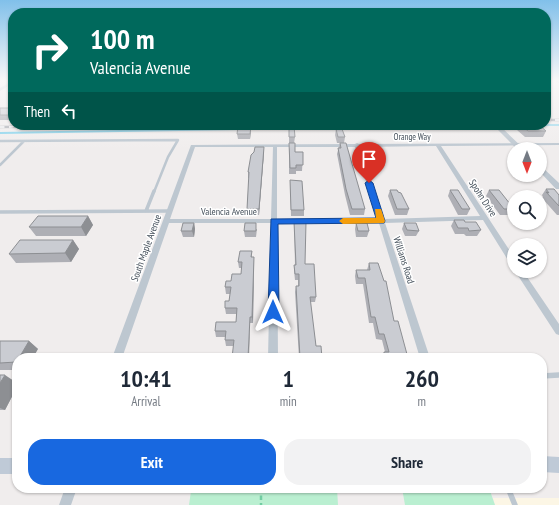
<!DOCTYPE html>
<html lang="en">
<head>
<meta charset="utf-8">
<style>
	:root { --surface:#fff; --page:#f2f2f3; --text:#1f2937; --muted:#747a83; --accent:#1868e0 }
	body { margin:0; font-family:"PT Sans Narrow",sans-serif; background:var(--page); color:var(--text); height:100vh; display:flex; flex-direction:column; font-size:15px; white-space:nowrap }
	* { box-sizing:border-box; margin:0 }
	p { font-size:13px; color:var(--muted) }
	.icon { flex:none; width:22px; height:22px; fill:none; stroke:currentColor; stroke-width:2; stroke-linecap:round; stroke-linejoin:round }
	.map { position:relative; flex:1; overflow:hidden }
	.sheet { position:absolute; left:12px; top:353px; width:535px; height:140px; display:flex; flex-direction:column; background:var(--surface); border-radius:16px; box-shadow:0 1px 3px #0004 }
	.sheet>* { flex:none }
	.top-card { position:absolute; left:8px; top:8px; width:543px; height:122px; border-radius:16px; box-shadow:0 1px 3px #0004; background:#00695c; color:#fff; overflow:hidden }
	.needle { width:26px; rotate:180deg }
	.buttons { position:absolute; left:507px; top:142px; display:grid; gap:8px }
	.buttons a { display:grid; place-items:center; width:40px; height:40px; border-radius:50%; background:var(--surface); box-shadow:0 1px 3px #0004; font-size:20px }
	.pin { position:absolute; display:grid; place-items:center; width:34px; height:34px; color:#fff; margin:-41px -17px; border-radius:50% 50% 50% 0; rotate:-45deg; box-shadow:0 0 4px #0007 }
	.pin .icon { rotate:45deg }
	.me { position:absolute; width:44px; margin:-22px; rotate:0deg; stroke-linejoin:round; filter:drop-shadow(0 0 3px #0008) }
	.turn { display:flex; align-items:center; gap:14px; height:84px; padding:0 16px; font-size:18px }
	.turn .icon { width:52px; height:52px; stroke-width:2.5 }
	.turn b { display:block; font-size:28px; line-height:34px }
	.then { display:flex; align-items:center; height:38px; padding:0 16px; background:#0003; gap:8px; font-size:15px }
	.eta { display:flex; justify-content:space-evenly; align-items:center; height:68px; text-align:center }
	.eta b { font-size:24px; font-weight:800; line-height:28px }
	.action { display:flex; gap:8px; margin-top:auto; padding:8px 16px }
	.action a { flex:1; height:46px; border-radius:16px; background:var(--accent); color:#fff; font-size:16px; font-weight:800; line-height:46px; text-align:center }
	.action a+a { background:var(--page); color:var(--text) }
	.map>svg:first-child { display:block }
	.commercial { fill:#fcf6e5 }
	.green { fill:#baefd1 }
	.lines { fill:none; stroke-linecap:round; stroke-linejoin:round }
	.stream-far1 { stroke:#87d3ec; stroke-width:1.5 }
	.stream { stroke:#87d3ec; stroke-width:2 }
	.path { stroke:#72cda3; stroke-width:2.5; stroke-dasharray:4.5 3; stroke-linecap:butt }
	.service-far2 { stroke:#bdc7d0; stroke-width:2.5 }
	.service-far1 { stroke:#bdc7d0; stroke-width:3.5 }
	.service { stroke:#bdc7d0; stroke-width:5.5 }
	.minor { fill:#bdc7d0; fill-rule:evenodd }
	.tertiary { fill:#bdc7d0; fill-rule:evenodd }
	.secondary { fill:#bfcad7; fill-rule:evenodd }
	.rail-casing { stroke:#afb2b8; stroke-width:2.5 }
	.rail { stroke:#fff; stroke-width:1.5; stroke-dasharray:4.5; stroke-linecap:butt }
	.wall { fill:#aeafb5 }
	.shaded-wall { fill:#8d8f93 }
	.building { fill:#caccd2; stroke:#8d8f93 }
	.route { fill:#1868e0; stroke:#104492 }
	.slow { fill:#f59e0b }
	.labels { text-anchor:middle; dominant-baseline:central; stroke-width:3; stroke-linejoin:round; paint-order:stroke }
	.far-street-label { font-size:9px; fill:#45505b; stroke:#fff }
	.street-label { font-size:10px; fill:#45505b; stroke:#fff }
</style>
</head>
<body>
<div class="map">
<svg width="559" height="505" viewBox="0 0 559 505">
	<rect width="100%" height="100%" fill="#f0eded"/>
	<path class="commercial" d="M493,498H559V505H495Z"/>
	<path class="green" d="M211,488H337L338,505H189L191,491Z
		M402,488H489L495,505H405Z"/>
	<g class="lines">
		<path class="stream-far1" d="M537,125H544
			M546,125H559
			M501,126L522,125
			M223,129H240
			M249,129L493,126"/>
		<path class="stream" d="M249,129L307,128
			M0,133L240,129"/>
		<path class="path" d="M261,488V505"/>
		<path class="service-far2" d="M0,141L178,140L168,157L154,192
			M0,165L24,141"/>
		<path class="service-far1" d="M146,211L154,191
			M0,212L170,211"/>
		<path class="service" d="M542,376L559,375
			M508,488L515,505"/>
		<path class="minor" d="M13,80V83L0,91V88Z
			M554,80H558L559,83Z
			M357,143L359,144L559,143V145L441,146L514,257V266L511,265L483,220L385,223L430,358H420L379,223H277L278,358H268L271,223H169L122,358H112L191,145L355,144ZM436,146L480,216L384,219L360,147ZM195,147H273L271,219H170ZM277,147H355L378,219H277Z
			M515,271H523L559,324V335L556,334Z
			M65,488H77L71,505H59Z"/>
		<path class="tertiary" d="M493,125H499L524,149H517Z
			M540,166L542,167L559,183V189H556L540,172Z"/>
		<path class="secondary" d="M542,456L559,457V473L542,472Z
			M0,458H17V474H0Z"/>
		<defs>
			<path id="rail" d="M546,120H559
				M0,127L173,125"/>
		</defs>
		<use href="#rail" class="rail-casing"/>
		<use href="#rail" class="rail"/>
	</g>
	<path class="wall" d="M0,108H13V120H0Z
		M520,125H539L546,131L543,137H525L517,130Z
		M289,126L295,137L294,143H289Z
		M336,129L345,137L344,143H337L335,135Z
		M251,131L250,139H238L237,134Z
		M340,143L365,209L364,215H350L345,195L337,154Z
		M289,148L295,152H303L302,171H296V174H289Z
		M264,152L259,215H247V209L249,178H248V172Z
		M290,180L304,210V216H291Z
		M546,189L559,195V215H557L542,198L543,197L542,195Z
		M390,190L398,192L409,209L407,215H395L388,196Z
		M450,190L470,209L467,215H458L448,196Z
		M489,190L514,208V210L511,215H500L486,196Z
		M88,216L93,225L86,236H36L29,227Z
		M454,220L465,222L481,230L477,236H466L464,234H455L451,226Z
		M294,222L305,264L316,297L315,302H310L316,346L322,358H299L295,292L296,286H298V280H295L294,270V265H295Z
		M194,223L195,229L194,237H183L181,231Z
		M356,223L369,231L367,237H356L355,229Z
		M404,223L419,231L416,236H405L402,229Z
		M257,229L256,237H245L244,231Z
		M73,240L79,249L71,262L16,263L9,254Z
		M252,251V257H254V264L253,323H250L233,346H226L225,340V337H216L215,331L236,322V314H226L225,308L229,301L230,294H226L225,287L231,281L241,274L242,268H239L238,262Z
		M369,263L394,321L408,358H381L384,352H385L382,340L376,339L373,323H369L363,284H356L355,276L356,270H367Z
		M0,341H29L38,349L17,358V370H0Z
		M0,375L17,383V387L5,410H0Z"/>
	<path class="shaded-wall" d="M251,126V131L250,139V134Z
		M264,147V152L259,215V209Z
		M88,216L93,225L86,236L81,227Z
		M194,223L195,229L194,237L192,231Z
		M73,240L79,249L71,262L65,253Z
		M254,257V264L253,323L252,317Z
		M250,317V323L249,358H248Z
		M29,341L38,349L33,358H19Z
		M5,375L17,383V387L5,410L0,408V383Z"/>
	<path class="building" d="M0,108H13V115H0Z
		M521,125H539L546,131H528Z
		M238,126H251L250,134H237Z
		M289,126H294L295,137H289Z
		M336,129H342L345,137H338Z
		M289,143H295V152H303V165H296V168H290Z
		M340,143H346L365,209H352L346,189L338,148H341Z
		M255,147H264L259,209H247L249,172H248L251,155L254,152Z
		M290,180L302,181L304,210H291Z
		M546,189H554L559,195V206L546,192L549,193Z
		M390,190H397L398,192L401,193L409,209H397Z
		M450,190H458L470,209H462Z
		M489,190H499L514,209H504Z
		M38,216H88L81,227H29Z
		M454,220H464L465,222H476L481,230L469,231L468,228H458Z
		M294,222H306L305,264H314L316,297H310L316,346H321L322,358H300L296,286H299V274H295L294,265H296Z
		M183,223H194L192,231H181Z
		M245,223H256V231H244Z
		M356,223H367L369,231H358Z
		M404,223H416L419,231L407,230Z
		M20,240H73L65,253L9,254Z
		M240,251H252L251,257H254L252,317H250L248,358H232L234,340H225L226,331H215L216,322H236L237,308H225V301H229L231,287H225L226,281H231L232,274H241L242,262H238Z
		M369,263H378L384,281H386L394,321H398L408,358H385L384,352H389L384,334H379L375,317H371L365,278H358L356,270H370Z
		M0,341H29L19,358H17L16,362L0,363Z
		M0,375H5L0,383Z"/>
	<linearGradient id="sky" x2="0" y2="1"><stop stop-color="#81c0ea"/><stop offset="0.53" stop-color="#f8f7f7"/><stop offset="1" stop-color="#f8f7f7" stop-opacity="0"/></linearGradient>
	<rect width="559" height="150" fill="url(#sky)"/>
	<path class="route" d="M369,180L373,183L385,221L384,223L278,224L279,312L277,316H270L268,312L271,219L376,218L365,183Z"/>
	<path class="slow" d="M375,209H381L385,221L384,223L343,224L339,221L343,218H376Z"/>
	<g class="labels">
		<g class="far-street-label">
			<text x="412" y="136">Orange Way</text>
		</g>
		<g class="street-label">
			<text transform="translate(483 198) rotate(57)">Spohn Drive</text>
			<text x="229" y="211">Valencia Avenue</text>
			<text transform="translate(146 248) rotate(-70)">South Maple Avenue</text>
			<text transform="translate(404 260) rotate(72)">Williams Road</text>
		</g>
	</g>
</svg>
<div class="buttons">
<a><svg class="needle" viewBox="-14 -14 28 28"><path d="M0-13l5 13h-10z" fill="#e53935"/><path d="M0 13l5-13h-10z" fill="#747a83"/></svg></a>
<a><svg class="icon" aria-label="search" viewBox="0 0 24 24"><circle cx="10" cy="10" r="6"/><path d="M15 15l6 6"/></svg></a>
<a><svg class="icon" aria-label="layers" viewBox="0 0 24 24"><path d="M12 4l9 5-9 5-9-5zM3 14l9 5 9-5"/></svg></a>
</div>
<div class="pin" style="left:369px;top:183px;background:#d93025"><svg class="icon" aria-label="arrive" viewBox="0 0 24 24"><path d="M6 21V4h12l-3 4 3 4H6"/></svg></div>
<svg class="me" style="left:273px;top:312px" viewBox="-20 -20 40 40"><path d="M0-17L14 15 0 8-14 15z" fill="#1868e0" stroke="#fff" stroke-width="4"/></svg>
<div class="top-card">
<div class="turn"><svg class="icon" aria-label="right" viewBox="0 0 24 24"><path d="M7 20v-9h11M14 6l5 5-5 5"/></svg><div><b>100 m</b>Valencia Avenue</div></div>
<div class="then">Then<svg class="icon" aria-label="left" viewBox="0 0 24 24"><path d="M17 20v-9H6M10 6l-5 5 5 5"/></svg></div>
</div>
<section class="sheet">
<div class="eta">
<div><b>10:41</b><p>Arrival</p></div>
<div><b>1</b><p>min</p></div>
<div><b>260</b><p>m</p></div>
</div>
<div class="action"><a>Exit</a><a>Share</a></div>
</section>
</div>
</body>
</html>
